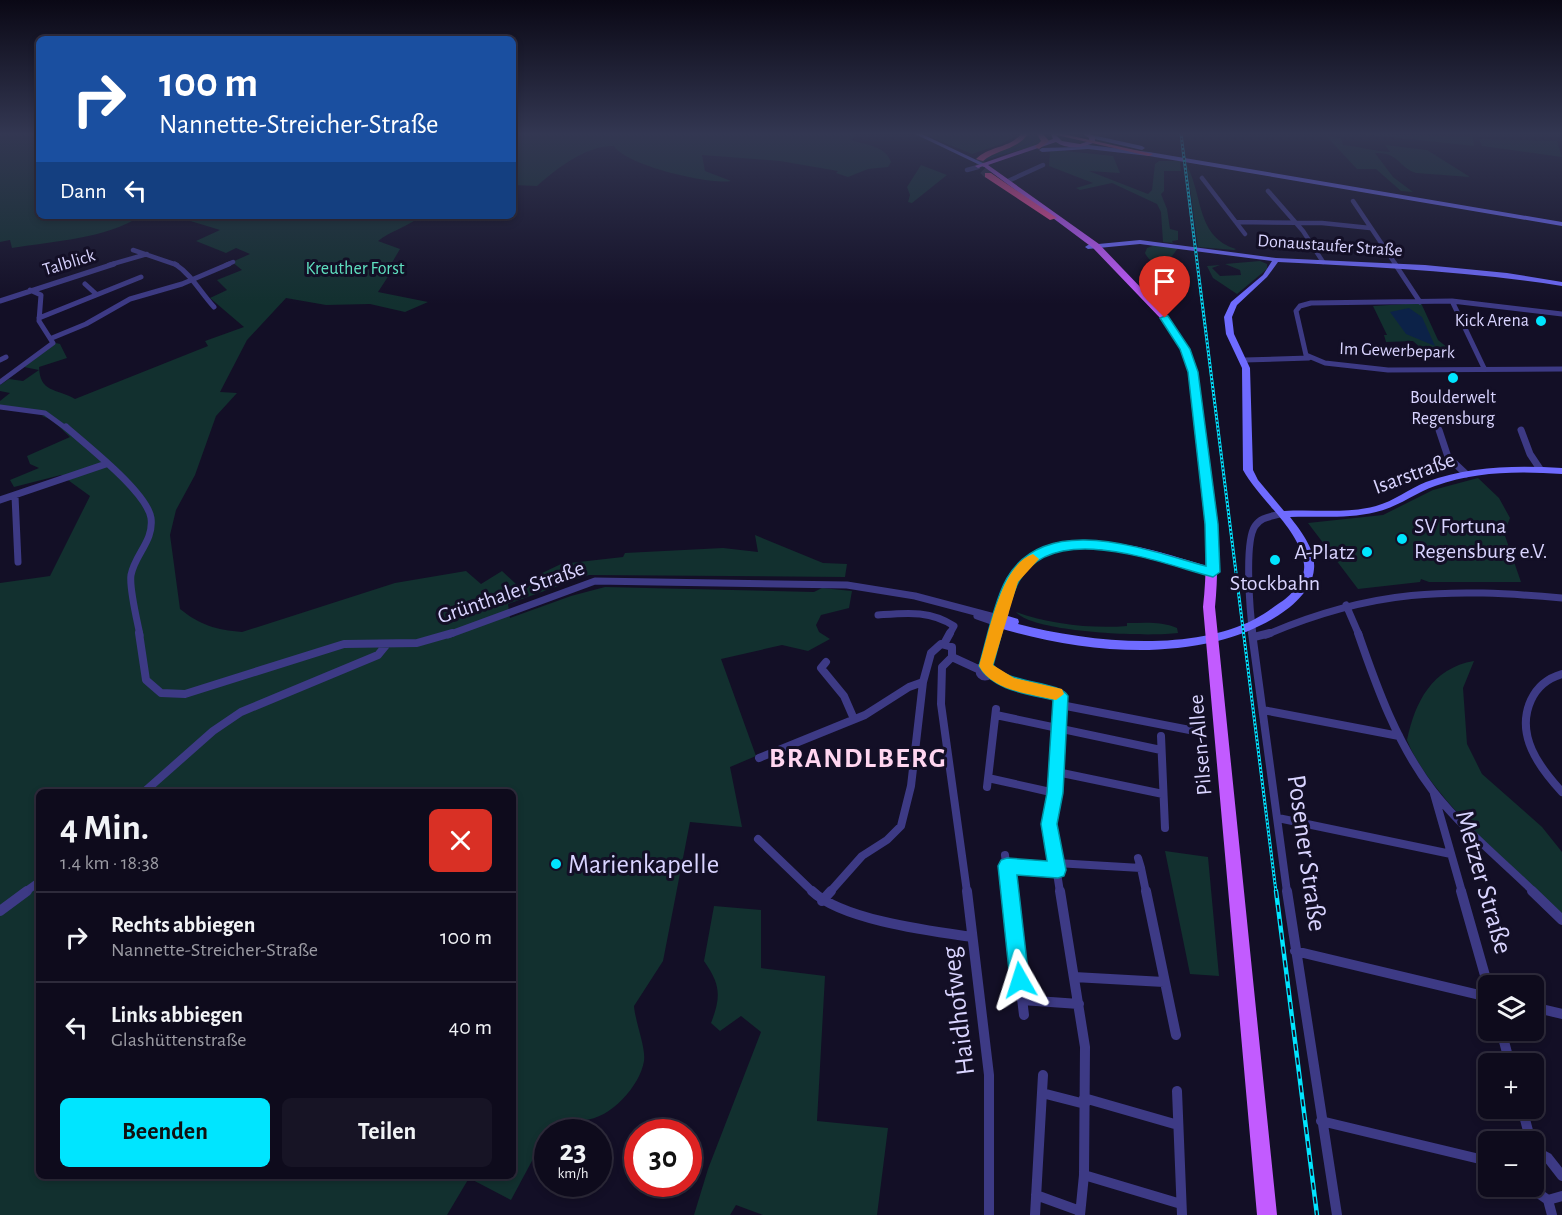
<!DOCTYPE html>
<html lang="de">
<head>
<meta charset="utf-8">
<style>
	:root { --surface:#0e0b1c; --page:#171425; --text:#f1f3f6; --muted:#9b9ba3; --line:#2e2b3b; --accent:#00e5ff }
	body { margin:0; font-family:"Alegreya Sans",sans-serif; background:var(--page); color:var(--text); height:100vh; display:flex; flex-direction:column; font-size:22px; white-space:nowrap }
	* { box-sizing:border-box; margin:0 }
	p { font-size:20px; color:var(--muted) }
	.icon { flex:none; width:33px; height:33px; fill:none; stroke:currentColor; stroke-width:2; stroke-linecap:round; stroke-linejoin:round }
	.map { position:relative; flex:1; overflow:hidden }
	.details { position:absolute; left:36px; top:789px; width:480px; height:390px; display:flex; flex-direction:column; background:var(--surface); border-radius:9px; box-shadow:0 3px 9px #0003,0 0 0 2px var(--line) }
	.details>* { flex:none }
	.top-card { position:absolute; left:36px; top:36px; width:480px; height:183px; border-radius:9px; box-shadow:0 3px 9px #0003,0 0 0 2px var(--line); background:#1a4fa0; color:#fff; overflow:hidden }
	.fabs { position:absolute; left:1478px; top:975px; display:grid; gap:12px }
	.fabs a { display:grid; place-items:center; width:66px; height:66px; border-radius:9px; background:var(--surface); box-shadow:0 3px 9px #0003,0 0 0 2px var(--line); font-size:30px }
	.speed { position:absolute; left:534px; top:1119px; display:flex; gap:12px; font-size:30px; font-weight:700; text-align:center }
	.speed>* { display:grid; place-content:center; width:78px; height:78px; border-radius:50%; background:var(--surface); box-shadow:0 3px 9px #0003,0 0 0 2px var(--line); line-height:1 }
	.speed small { font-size:15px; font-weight:400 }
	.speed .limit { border:9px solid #d22; background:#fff; color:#111 }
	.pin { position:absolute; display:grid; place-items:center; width:51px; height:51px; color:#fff; margin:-62px -26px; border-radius:50% 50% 50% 0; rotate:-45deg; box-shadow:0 0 6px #0007 }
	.pin .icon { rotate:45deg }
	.me { position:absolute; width:66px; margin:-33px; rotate:354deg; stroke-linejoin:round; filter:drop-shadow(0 0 4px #0008) }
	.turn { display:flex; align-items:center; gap:21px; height:126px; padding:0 24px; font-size:27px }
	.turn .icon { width:78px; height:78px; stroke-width:2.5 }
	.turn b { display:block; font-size:42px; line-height:51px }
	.then { display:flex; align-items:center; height:57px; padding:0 24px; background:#0003; gap:12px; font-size:22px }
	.round { display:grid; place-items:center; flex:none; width:63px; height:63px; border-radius:9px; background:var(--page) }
	.summary { display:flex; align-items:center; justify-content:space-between; height:102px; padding:0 24px }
	h1 { font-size:36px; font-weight:600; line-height:45px }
	.button { display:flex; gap:12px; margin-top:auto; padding:12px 24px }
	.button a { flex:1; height:69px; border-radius:9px; background:var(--accent); color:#111; font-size:24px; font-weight:600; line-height:69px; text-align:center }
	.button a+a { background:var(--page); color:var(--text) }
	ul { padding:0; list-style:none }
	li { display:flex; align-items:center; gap:18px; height:90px; padding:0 24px; border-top:2px solid var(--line) }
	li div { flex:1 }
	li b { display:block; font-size:22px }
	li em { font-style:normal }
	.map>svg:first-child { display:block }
	.green { fill:#12302f; fill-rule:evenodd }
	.water { fill:#0c2248 }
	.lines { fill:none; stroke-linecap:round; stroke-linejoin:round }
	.stream { stroke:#0c2248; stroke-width:1.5 }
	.highway-tunnel { stroke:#312d47; stroke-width:8; stroke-dasharray:8 4; stroke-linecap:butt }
	.street-far4 { stroke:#3d3a85; stroke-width:4.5 }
	.street-far3 { stroke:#3d3a85; stroke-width:5 }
	.street-far2 { stroke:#3d3a85; stroke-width:7 }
	.street-far1 { stroke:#3d3a85; stroke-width:8 }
	.street { stroke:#3d3a85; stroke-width:10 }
	.secondary { fill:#6f6bff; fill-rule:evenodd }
	.primary { fill:#c25bff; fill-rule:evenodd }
	.highway { fill:#ff4fa3; fill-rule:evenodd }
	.rail-far1-casing { stroke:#00e5ff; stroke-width:3 }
	.rail-casing { stroke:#00e5ff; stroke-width:4.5 }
	.rail-far1 { stroke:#130f26; stroke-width:1.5; stroke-dasharray:2; stroke-linecap:butt }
	.rail { stroke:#130f26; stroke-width:2; stroke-dasharray:7; stroke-linecap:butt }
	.route { fill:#00e5ff; stroke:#0095a6; stroke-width:1.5 }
	.slow { fill:#f59e0b }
	.poi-dot { fill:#00e5ff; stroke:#130f26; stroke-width:2 }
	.labels { text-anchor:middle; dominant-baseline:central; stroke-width:6; stroke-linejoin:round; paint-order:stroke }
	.far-street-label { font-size:18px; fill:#d9d4ff; stroke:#130f26 }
	.far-park-label { font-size:18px; fill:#5fe0c0; stroke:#130f26 }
	.far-poi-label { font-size:18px; fill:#d9d4ff; stroke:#130f26; text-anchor:end }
	.street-label { font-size:22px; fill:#d9d4ff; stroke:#130f26 }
	.poi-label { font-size:22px; fill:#d9d4ff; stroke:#130f26; text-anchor:start }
	.near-street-label { font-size:27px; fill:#d9d4ff; stroke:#130f26 }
	.near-poi-label { font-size:27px; fill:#d9d4ff; stroke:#130f26; text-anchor:start }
	.district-label { font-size:28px; font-weight:bold; letter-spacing:1.5px; fill:#ffd6f0; stroke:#130f26 }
</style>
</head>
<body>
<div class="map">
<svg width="1562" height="1215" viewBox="0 0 1562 1215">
	<rect width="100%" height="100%" fill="#130f26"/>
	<path class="green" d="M0,134H39V216H141C104,239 55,241 12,248L10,240L0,242Z
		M513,134H853L856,136L851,140C866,145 886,146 891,162L888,167L868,169L848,177L836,173L838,171L780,161L702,155L705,171L731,181C709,185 625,165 614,146C588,145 558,167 537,186L513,185Z
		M923,134H1012L1014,137L1001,144L972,154Z
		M1025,134L1039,135L1042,144L982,160Z
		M1362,134L1473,137L1474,146Z
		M1326,136L1341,138L1343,145C1360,147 1374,151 1390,152L1385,145L1427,150L1470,177L1416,173C1398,167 1399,152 1375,153L1393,177L1413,192L1401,191L1376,169H1357Z
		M1479,139L1557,141L1562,157L1482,146Z
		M1056,150L1113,156L1120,173L1089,171L1148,194L1152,190L1155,164L1159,161H1180L1181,171H1164V191L1161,194L1167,209L1170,229L1178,231V240L1172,241L1173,243L1163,242L1161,212L1157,204L1112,183L1080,190L1076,188L1093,183L1049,166L1050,151Z
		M921,165L947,175L912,203L908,202L910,195L907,187Z
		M1187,166C1203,195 1196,237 1236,249L1234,250L1198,247Z
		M174,216H417V219C404,228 391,231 378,241L400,249L390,266L391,272L378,292L428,302L405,312L370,304L326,305L286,298L247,340L220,392L237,393L216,416L195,475L176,510L170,535L180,609C200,625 216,630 242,632L395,583L466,571L481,584L502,571L517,585L561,564L623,557L625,553L723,548L758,552L755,535L823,563L847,564L845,577L589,575L508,604L510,618L571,596L605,587L814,592L822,588L852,591L849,608L821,615L816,625L819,632L830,639L808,651L782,645L721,659L756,756L730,767L742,827L690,822L663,961L634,1006C635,1021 646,1048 644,1061C640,1086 610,1119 584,1120L579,1132L548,1131L511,1200L469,1178L447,1215H0V583L50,576L90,496L61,475L14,487L10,480L39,468L30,464L27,456L70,437L52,420L42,416L46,414L0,406V401L10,393L0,391V385L9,379L23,381L39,370L24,367L56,343L60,344L67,358L39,367C40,393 56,388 75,399L208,346L205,341L244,327L210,298L227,290L217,280L242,270L232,262L250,254L236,248L226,253L196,241L220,230ZM39,792H513V1176H39Z
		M1155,245L1178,248L1167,263C1158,266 1149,262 1145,253L1147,248Z
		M1260,261L1267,264V269L1237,294L1213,278L1207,266L1220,265L1212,268L1220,276L1241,275L1240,270L1225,264Z
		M1421,303L1438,340L1453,352L1424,351L1413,341L1386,342L1384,335H1387L1373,306Z
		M1478,478L1499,498L1510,518L1504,533L1521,582H1429L1421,579L1420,582L1358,589L1308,523L1383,515L1433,490Z
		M1016,612C1049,624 1092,629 1127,626V623C1144,623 1161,621 1177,628L1178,633C1149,637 1034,633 1016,612Z
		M1474,661L1463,688L1467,744L1482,774L1542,827L1562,852V916C1518,871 1428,796 1407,740C1415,702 1432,668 1474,661Z
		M1165,851L1208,857L1219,976L1190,974Z
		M714,906L761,910V968L825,976L817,1121L888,1128L877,1215H763L736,1205L730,1215H694L708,1169L761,1032L741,1016L720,1031L711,1023C721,997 721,985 704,961Z"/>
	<path class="water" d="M1409,308L1422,317L1435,346L1406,334L1390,312Z"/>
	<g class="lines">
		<path class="stream" d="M984,160L1031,143L1034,139L1031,135"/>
		<path class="highway-tunnel" d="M980,159L981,168L988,175"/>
		<path class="street-far4" d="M967,170L978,167
			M1202,178L1245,234
			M1008,181L1043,165
			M1268,191L1303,231L1323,262
			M1353,201L1396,265
			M1236,222L1322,223L1370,228
			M133,250L177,265
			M109,265L147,254
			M226,265L233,262"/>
		<path class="street-far3" d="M175,264C192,275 200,292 214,307
			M1395,264L1420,302
			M85,284L96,294
			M0,301L114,264
			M1452,301L1484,368
			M1562,314L1452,301L1311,303L1300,306L1296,311L1306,355L1325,363L1388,370L1562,369
			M39,318L141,277
			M52,338L86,324L130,299L182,284L229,264
			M0,360L6,357
			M1244,360L1309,358
			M0,382L53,343L39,321L41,295L30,290
			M0,407L45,413L67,429"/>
		<path class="street-far2" d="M66,427C86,445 147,492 151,518C154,541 135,554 131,575C129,588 137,620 140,635
			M1439,430L1448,457L1466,474
			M1521,430L1530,454L1540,469
			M15,496L18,562
			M0,500L106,464
			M1346,605L1359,635
			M878,615C906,613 930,610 954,626L949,635
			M977,616L1000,624
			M448,635L595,581L847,585L915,596L1002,619L997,635
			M1253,635C1250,613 1244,542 1255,526C1261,517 1270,517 1280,514
			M1266,635C1372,589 1449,588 1562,598"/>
		<path class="street-far1" d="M139,633L146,680L161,693L185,694L344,644L417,643L452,633
			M1252,633L1287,892
			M1358,633C1377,688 1397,744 1433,791C1462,828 1500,859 1534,892
			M1254,637L1270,633
			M944,644L950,633
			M952,657L942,667L941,704L967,892
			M952,657L978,669
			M826,662L821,668L844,696L854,719
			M979.5 671a5.5 5.5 0 1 1 11 0a5.5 5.5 0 1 1-11 0Z
			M986,666L997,633
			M991,673L1011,683L1061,696L1055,793L1049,823L1060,892
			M1562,674C1548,678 1537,687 1531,700C1515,735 1539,767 1562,792
			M1061,705L1200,732
			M1263,710L1399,736
			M996,715L1161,750
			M1161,736L1165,828
			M759,758L865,715L909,687L923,682L931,653L941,644L952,647V657
			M1057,772L1163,794
			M988,778L1055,793
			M987,787L996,709
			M144,792L213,731L241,712L378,655L387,644
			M1434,794L1462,892
			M1278,818L1451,854
			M758,839L813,892
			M1005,855L1009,892
			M1138,858L1141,868
			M1056,863L1141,868L1146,892
			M1007,866L1058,870
			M25,892L39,882
			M830,892L862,856L887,840L901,826L911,786L923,682"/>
		<path class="street" d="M812,891C842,920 930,931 972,937
			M967,891L989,1075V1215
			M1009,891L1024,1015
			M1060,891L1085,1047L1084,1175L1080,1215
			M1146,891L1176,1035
			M1287,891L1337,1215
			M1461,891L1488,986
			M1532,891L1562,920
			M822,901L831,891
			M0,911L27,891
			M1295,951L1488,997
			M1074,977L1164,982
			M1022,1000L1079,1004
			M1533,1007L1562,1014
			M1501,1030L1510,1064
			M1177,1091L1182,1215
			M1042,1093L1085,1104
			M1084,1098L1178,1125
			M1522,1108L1531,1142
			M1321,1121L1488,1161
			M1533,1150L1548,1158L1562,1176
			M1084,1175L1181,1204
			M1528,1186L1548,1200L1562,1196
			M1036,1195L1080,1211
			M1548,1200L1552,1215
			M1035,1215L1043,1075"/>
		<path class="secondary" d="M915,134H922L989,166L984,167Z
			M1092,135L1142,146L1145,148L1142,150L1090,138V136Z
			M1080,144L1149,152L1562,222V226L1149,156L1088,149L1042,152L1039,150L1042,148L1078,147Z
			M1140,240L1276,258L1425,265L1507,273L1562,282V286C1468,271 1373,267 1278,262L1267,277L1237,305L1232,317L1234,334L1250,368L1253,470L1258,480L1284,511C1315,509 1346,514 1376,506C1394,501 1409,489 1426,482C1470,466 1516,465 1562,468V474C1519,471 1476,471 1435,486C1415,493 1398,507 1376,512C1348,519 1319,516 1290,517C1301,531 1316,550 1314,569C1311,605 1255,631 1225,639C1201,646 1174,649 1149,650C1098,651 1045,642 996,627L995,624L998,621C996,602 1005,579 1018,566C1068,517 1159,552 1217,569L1218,572L1213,576C1157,560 1063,521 1019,577C1011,587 1010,604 1008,616L1018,619L1019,622L1018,624C1087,642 1190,653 1255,619C1263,615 1271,609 1278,604C1291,596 1306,580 1304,564C1300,529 1260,501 1243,470L1242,368L1226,334L1224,317L1231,302L1263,275L1272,261L1140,244L1088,249L1085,247L1088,245Z"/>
		<path class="primary" d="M1051,134H1055L1062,141L1080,144L1089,141V138L1083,134H1090L1095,137V142C1084,148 1067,150 1056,142L988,165L1099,244L1168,316L1189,349L1198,372C1207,450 1223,529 1215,607L1277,1215H1257L1203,607C1212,529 1197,450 1188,372L1181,349L1162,320L1093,248L983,166L978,168L975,166L1053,139Z"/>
		<path class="highway" d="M1021,134H1028C1017,150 997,149 983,161L976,159C989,146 1010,148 1021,134Z
			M1037,134H1043L1049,141L1039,149L1035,147L1041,141Z
			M1052,134H1063L1153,154L1149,156Z
			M985,173H991L1057,218L1050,220L985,177Z"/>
		<defs>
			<path id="rail-far1" d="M1181,134L1276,892"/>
			<path id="rail" d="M1276,891L1317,1215"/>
		</defs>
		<use href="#rail-far1" class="rail-far1-casing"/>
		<use href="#rail" class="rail-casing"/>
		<use href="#rail-far1" class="rail-far1"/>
		<use href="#rail" class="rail"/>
	</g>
	<linearGradient id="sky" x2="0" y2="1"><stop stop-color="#0a0815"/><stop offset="0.44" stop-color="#333752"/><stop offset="1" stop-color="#333752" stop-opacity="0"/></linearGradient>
	<rect width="1562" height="304" fill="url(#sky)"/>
	<path class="route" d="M1165,316H1168L1190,349L1198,372L1218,524L1220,572L1213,577C1162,564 1054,519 1019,581C1008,601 1000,642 993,665C1008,684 1060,681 1068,696L1063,793L1057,824L1066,870L1064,876L1058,878L1017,875L1029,980L1026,987L1020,989L1013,987L1010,980L998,866L1001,860L1007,858L1047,861L1041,824L1047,793L1053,700C1028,694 992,690 979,666C986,642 995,599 1007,578C1047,510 1148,551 1206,566L1205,524L1188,372L1180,349L1160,318Z"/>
	<path class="slow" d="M1033,554L1039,559L1018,582L993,665L1014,678L1062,689L1064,694L1056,700C1031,694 992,691 979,666C988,636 1001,564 1033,554Z"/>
	<g class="poi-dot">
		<circle cx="1541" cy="321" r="6"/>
		<circle cx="1453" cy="378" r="6"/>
		<circle cx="1402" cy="539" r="6"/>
		<circle cx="1367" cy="552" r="6"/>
		<circle cx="1275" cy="560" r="6"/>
		<circle cx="556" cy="864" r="6"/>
	</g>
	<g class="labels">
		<g class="far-street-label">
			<text transform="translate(1330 246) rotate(4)">Donaustaufer Straße</text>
			<text transform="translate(69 263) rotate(-17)">Talblick</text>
			<text transform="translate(1397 351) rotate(2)">Im Gewerbepark</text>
		</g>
		<g class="far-park-label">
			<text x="355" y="269">Kreuther Forst</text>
		</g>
		<g class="far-poi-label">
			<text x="1529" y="321">Kick Arena</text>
			<text x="1453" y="398" text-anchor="middle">Boulderwelt<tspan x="1453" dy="21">Regensburg</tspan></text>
		</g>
		<g class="street-label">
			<text transform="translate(1414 473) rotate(-20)">Isarstraße</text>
			<text transform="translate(511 592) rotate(-19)">Grünthaler Straße</text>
			<text transform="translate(1200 745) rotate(-95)">Pilsen-Allee</text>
		</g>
		<g class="poi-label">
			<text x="1414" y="526">SV Fortuna<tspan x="1414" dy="25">Regensburg e.V.</tspan></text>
			<text x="1355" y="552" text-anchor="end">A-Platz</text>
			<text x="1275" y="583" text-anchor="middle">Stockbahn</text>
		</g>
		<g class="near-street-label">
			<text transform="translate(1307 853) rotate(82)">Posener Straße</text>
			<text transform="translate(1484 882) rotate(74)">Metzer Straße</text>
			<text transform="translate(958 1011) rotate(-97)">Haidhofweg</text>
		</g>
		<g class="near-poi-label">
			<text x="568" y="864">Marienkapelle</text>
		</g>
		<g class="district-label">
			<text x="858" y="759">BRANDLBERG</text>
		</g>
	</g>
</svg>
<div class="fabs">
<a><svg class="icon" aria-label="layers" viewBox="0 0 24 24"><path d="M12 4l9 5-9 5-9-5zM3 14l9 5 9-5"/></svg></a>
<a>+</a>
<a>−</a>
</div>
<div class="speed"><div>23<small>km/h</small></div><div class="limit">30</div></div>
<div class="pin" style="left:1165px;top:318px;background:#d93025"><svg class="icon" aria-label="arrive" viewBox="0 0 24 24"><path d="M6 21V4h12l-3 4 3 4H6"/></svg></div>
<svg class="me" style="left:1020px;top:980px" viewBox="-20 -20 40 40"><path d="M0-17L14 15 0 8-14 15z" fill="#00e5ff" stroke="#fff" stroke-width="4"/></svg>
<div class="top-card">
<div class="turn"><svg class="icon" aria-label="right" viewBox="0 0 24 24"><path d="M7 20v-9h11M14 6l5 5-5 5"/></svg><div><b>100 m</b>Nannette-Streicher-Straße</div></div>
<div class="then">Dann<svg class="icon" aria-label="left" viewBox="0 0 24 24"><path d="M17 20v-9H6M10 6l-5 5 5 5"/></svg></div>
</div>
<section class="details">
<div class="summary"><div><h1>4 Min.</h1><p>1.4 km · 18:38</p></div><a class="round" style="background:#d93025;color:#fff"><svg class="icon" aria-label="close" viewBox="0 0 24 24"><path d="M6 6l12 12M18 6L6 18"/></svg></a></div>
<ul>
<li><svg class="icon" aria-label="right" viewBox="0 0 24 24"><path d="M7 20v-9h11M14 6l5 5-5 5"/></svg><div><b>Rechts abbiegen</b><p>Nannette-Streicher-Straße</p></div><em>100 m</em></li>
<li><svg class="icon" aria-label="left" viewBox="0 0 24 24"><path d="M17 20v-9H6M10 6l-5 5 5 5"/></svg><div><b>Links abbiegen</b><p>Glashüttenstraße</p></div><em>40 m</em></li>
</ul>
<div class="button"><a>Beenden</a><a>Teilen</a></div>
</section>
</div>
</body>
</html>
